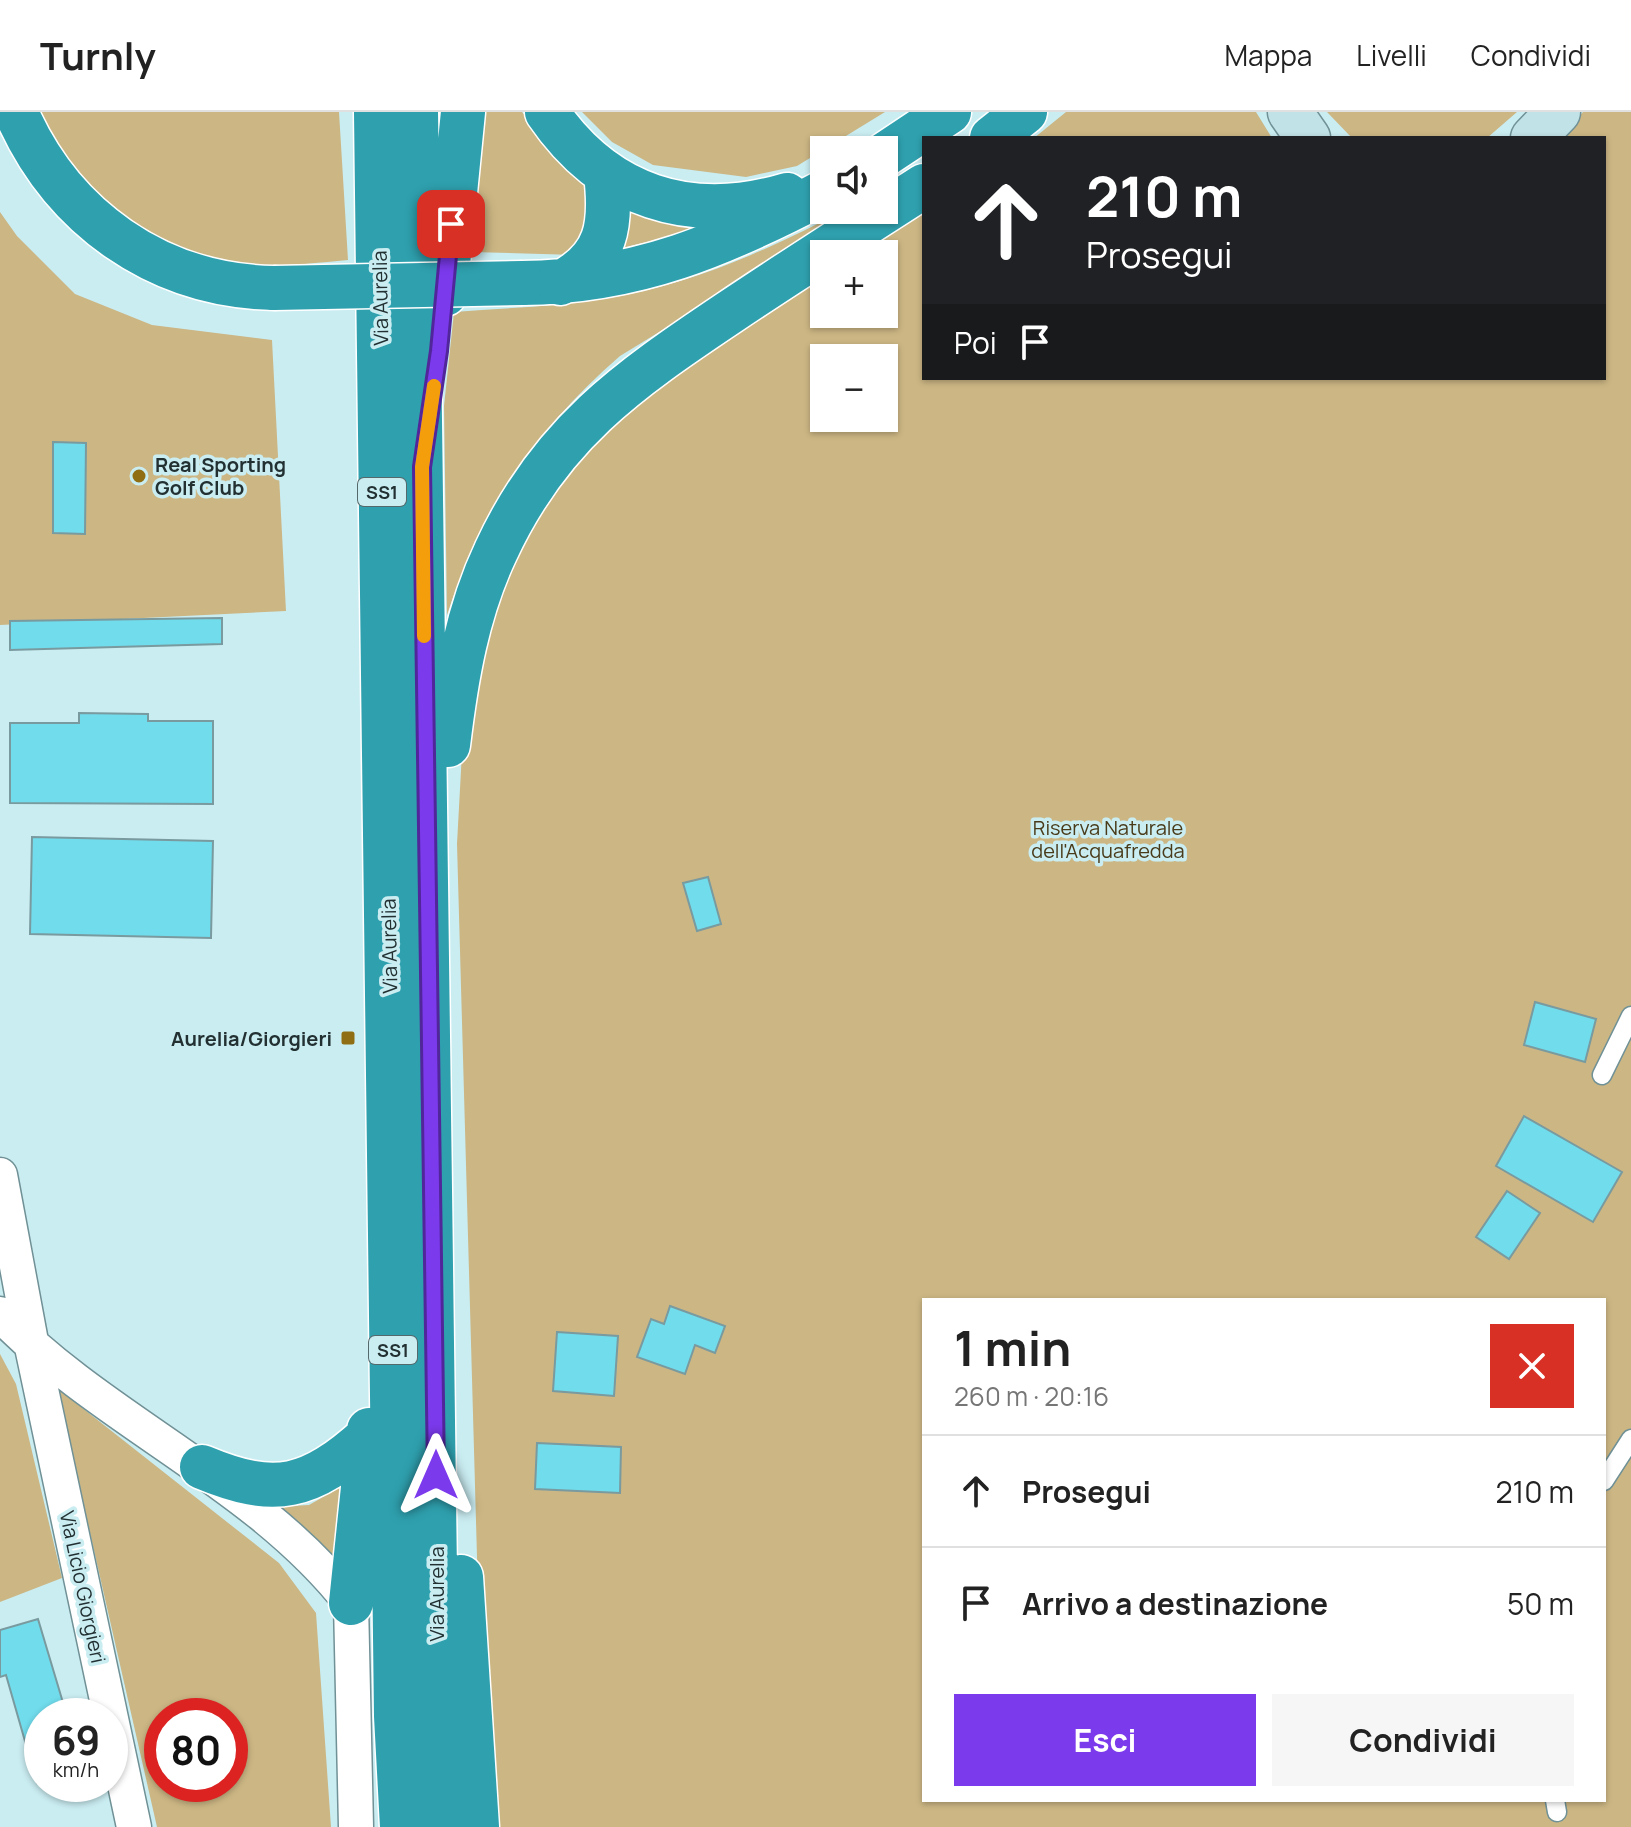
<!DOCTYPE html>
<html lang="it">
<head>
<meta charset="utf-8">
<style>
	:root { --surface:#fff; --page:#f6f6f6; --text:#222; --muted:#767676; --line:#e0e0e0; --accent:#7c3aed }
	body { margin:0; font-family:Manrope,sans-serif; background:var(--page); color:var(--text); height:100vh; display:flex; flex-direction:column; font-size:30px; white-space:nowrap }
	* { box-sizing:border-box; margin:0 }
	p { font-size:26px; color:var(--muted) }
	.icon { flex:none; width:44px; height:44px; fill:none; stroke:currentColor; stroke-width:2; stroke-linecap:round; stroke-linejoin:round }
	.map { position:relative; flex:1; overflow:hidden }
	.sheet { position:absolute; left:922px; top:1186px; width:684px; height:504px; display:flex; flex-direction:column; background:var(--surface); border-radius:0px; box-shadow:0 2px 6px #0004 }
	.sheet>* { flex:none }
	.banner { position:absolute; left:922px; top:24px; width:684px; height:244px; border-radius:0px; box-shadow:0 2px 6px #0004; background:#202124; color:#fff; overflow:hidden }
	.buttons { position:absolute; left:810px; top:24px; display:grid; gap:16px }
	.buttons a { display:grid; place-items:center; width:88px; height:88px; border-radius:0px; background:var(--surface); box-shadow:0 2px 6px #0004; font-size:40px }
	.speed { position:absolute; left:24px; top:1586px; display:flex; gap:16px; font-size:40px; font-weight:700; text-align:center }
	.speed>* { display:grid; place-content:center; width:104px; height:104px; border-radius:50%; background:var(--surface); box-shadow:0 2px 6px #0004; line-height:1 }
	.speed small { font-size:20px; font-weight:400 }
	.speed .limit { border:12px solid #d22; background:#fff; color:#111 }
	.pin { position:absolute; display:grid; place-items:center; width:68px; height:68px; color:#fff; margin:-34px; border-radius:16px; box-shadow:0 4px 12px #0006 }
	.me { position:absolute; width:88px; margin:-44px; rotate:0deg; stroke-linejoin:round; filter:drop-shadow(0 0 6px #0008) }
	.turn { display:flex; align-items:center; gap:28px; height:168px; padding:0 32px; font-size:36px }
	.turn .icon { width:104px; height:104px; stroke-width:2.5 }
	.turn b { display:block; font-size:56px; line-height:68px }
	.then { display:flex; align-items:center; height:76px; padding:0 32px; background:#0003; gap:16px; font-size:30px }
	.round { display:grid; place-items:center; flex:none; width:84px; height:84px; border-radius:0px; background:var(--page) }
	.summary { display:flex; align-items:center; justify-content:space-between; height:136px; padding:0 32px }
	h1 { font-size:48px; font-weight:700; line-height:60px }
	.cta { display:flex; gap:16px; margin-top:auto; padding:16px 32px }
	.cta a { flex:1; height:92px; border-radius:0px; background:var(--accent); color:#fff; font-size:32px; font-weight:700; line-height:92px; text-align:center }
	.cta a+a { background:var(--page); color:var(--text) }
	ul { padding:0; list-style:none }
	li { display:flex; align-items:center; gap:24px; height:112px; padding:0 32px; border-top:2px solid var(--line) }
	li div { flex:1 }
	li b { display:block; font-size:30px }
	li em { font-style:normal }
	header { display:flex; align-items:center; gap:48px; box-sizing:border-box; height:112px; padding:0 40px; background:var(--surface); border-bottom:2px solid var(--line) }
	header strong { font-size:38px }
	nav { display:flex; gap:44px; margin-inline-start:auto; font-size:28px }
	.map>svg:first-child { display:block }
	.green { fill:#ccb684; fill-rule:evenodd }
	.building { fill:#70dcec; stroke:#799a9f; stroke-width:2 }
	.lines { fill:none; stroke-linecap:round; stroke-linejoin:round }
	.lane-casing { stroke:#709196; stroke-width:21 }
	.street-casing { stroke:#709196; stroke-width:37 }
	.secondary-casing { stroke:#709196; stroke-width:47 }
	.highway-casing { stroke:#fff; stroke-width:47 }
	.lane { stroke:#fff; stroke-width:18 }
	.street { stroke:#fff; stroke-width:34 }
	.secondary { stroke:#c1e2e7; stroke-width:44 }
	.highway { stroke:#2fa0ae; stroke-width:44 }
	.highway-bridge-casing { stroke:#fff; stroke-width:47; stroke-linecap:butt }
	.highway-bridge { stroke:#2fa0ae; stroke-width:44 }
	.route-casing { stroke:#51269a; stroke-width:20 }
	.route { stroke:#7c3aed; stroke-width:14 }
	.slow { stroke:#f59e0b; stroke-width:14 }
	.poi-dot { fill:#906e13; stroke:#caedf2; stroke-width:3 }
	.labels { text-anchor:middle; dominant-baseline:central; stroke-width:7; stroke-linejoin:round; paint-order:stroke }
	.shield { fill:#caedf2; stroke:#54696c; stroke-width:2 }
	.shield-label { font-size:18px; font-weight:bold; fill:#223032 }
	.street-label { font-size:20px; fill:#223032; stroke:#caedf2 }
	.poi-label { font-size:20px; font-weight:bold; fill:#223032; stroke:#caedf2; text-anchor:start }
	.park-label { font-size:20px; fill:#493b1a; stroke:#caedf2 }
</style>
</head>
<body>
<header>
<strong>Turnly</strong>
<nav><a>Mappa</a><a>Livelli</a><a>Condividi</a></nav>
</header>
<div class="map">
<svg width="1631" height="1715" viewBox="0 0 1631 1715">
	<rect width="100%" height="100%" fill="#caedf2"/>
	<path class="green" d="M41,0H339L348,148C314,151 283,155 249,153C160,146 75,83 41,0Z
		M485,0H522L584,70L590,85L594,100L576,143L471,140Z
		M582,0H885L797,54L746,65L653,53L612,30Z
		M1066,0H1256L1272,26H1034Z
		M1327,0H1517L1487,26H1352Z
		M1583,0H1631V1715H490L477,1445L457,732L463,622L491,489L557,368L651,275L824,163V202H884V142H857L924,99V266H1604V26H1559ZM824,246H884V306H824ZM924,1188H1604V1688H924Z
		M625,90L693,110L694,118L615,138Z
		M844,98H858L620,244C535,318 482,397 447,503L444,294L454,200C503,196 554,195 602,187C688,174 767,139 844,98Z
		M0,100L17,124L75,182L152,213L272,228L286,499L0,513Z
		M0,1242L16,1272L62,1466L0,1490Z
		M57,1276L279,1451L316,1501L331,1715H157ZM162,1604H230V1672H162Z
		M346,1372L343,1461L272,1395L309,1393Z"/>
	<path class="building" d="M53,330L86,331L85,422L53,421Z
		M222,506V532L10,538V509Z
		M79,601L148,602V609H213V692L10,691V611H79Z
		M32,725L213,729L211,826L30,822Z
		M708,765L721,812L697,819L683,771Z
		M1535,890L1596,907L1585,950L1524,933Z
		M1524,1004L1622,1060L1593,1110L1496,1054Z
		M1507,1079L1540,1101L1509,1147L1476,1125Z
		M670,1194L725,1214L715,1241L695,1233L685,1262L637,1245L651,1207L664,1212Z
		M557,1220L618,1224L614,1284L553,1279Z
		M537,1331L621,1335L620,1381L535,1377Z
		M38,1507L67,1604H42V1670L37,1671L6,1563L0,1565V1518Z"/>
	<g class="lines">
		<defs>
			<path id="lane" d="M1602,963L1631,904
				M1604,1369L1631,1327
				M1555,1688L1557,1700"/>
			<path id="street" d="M0,1063L32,1235L134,1715
				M0,1202C104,1310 257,1370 351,1491L356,1715"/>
			<path id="secondary" d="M1290,0L1308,26
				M1533,26L1558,0"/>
			<path id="highway" d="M16,0C62,106 158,174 274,176
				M376,0L396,1604L402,1715
				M416,0L436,1540L444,1715
				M547,0C605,85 690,112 787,83
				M992,26L1025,0
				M884,43L949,0
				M522,171C637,170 725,132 824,80
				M560,171C608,147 612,112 606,62
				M445,182L463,0
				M448,633C456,566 467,500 496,439C550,322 627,269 730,200C794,157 859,116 924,74
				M202,1355C276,1386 310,1377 369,1324
				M461,1465L477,1715
				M351,1491L369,1318"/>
		</defs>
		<use href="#lane" class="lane-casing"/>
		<use href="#street" class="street-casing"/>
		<use href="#secondary" class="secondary-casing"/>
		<use href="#highway" class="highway-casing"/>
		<use href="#lane" class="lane"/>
		<use href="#street" class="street"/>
		<use href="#secondary" class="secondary"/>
		<use href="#highway" class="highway"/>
		<defs>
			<path id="highway-bridge" d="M274,176L522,171"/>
		</defs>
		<use href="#highway-bridge" class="highway-bridge-casing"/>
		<use href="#highway-bridge" class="highway-bridge"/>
	</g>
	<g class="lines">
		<defs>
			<path id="route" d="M436,1363L422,355L439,239L451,112"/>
		</defs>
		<use href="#route" class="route-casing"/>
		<use href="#route" class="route"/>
		<path class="slow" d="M424,524L422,355L434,274"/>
	</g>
	<g class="poi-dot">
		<circle cx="139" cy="364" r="8"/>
		<rect x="340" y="918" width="16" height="16" rx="4"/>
	</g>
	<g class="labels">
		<g class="shield">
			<rect x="358" y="366" width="48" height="28" rx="6"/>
			<rect x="369" y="1224" width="48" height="28" rx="6"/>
		</g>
		<g class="shield-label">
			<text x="382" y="380">SS1</text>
			<text x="393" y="1238">SS1</text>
		</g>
		<g class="street-label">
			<text transform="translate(380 186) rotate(-91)">Via Aurelia</text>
			<text transform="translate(389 834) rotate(-91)">Via Aurelia</text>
			<text transform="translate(83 1475) rotate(78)">Via Licio Giorgieri</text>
			<text transform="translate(436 1482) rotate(-90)">Via Aurelia</text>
		</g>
		<g class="poi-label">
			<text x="155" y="352">Real Sporting<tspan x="155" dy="23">Golf Club</tspan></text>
			<text x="332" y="926" text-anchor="end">Aurelia/Giorgieri</text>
		</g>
		<g class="park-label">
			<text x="1108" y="715">Riserva Naturale<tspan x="1108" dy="23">dell'Acquafredda</tspan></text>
		</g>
	</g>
</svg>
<div class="buttons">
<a><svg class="icon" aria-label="sound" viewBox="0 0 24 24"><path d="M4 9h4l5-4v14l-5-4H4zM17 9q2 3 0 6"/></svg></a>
<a>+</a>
<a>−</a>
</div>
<div class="speed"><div>69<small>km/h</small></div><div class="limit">80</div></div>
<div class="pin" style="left:451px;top:112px;background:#d93025"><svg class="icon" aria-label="arrive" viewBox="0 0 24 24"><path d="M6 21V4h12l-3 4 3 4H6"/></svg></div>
<svg class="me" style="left:436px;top:1363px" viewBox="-20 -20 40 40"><path d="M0-17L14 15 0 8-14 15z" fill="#7c3aed" stroke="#fff" stroke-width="4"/></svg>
<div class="banner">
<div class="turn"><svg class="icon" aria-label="ahead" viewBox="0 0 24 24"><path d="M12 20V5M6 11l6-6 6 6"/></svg><div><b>210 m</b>Prosegui</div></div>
<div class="then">Poi<svg class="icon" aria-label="arrive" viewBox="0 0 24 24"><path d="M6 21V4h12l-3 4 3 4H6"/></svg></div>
</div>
<section class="sheet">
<div class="summary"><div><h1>1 min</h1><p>260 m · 20:16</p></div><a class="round" style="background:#d93025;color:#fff"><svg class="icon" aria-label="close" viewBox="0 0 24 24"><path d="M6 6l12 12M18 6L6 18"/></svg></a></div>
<ul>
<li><svg class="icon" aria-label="ahead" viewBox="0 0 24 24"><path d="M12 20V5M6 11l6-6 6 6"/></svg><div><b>Prosegui</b></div><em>210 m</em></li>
<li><svg class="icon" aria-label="arrive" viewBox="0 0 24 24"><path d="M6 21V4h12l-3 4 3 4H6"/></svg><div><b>Arrivo a destinazione</b></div><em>50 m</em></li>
</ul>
<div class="cta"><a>Esci</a><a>Condividi</a></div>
</section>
</div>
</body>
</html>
